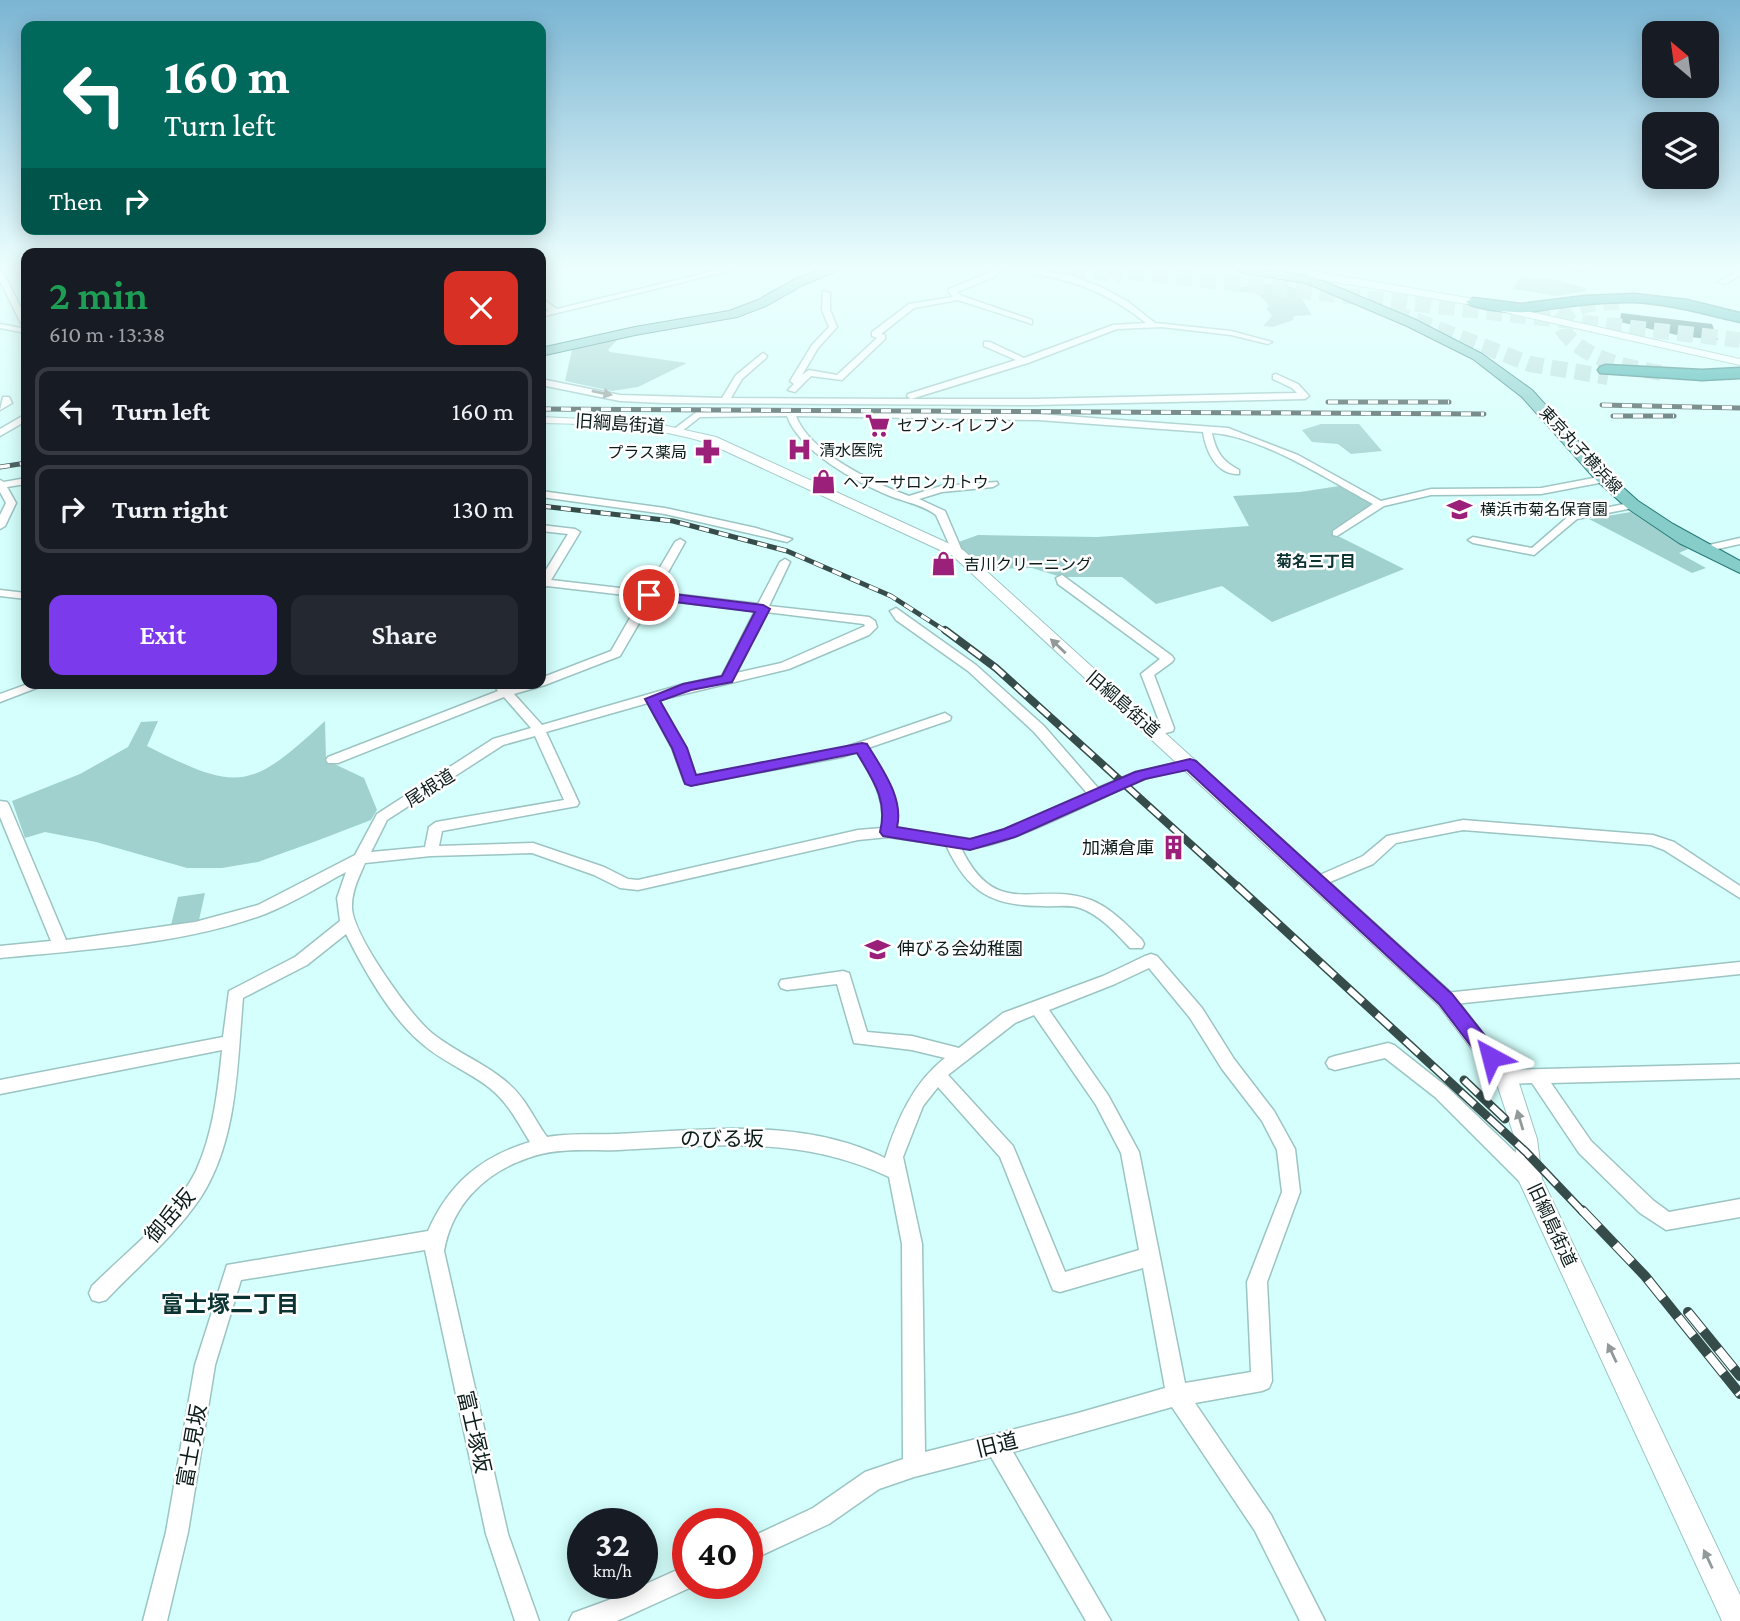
<!DOCTYPE html>
<html lang="en">
<head>
<meta charset="utf-8">
<style>
	:root { --surface:#171b24; --page:#242831; --text:#f1f3f6; --muted:#9ea1a6; --line:#363941; --accent:#7c3aed }
	body { margin:0; font-family:"Crimson Pro","Noto Sans JP",serif; background:var(--page); color:var(--text); height:100vh; display:flex; flex-direction:column; font-size:26px; white-space:nowrap }
	* { box-sizing:border-box; margin:0 }
	p { font-size:23px; color:var(--muted) }
	.icon { flex:none; width:38px; height:38px; fill:none; stroke:currentColor; stroke-width:2; stroke-linecap:round; stroke-linejoin:round }
	.map { position:relative; flex:1; overflow:hidden }
	.sheet { position:absolute; left:21px; top:248px; width:525px; height:441px; display:flex; flex-direction:column; background:var(--surface); border-radius:14px; box-shadow:0 4px 18px #0003 }
	.sheet>* { flex:none }
	.top-card { position:absolute; left:21px; top:21px; width:525px; height:214px; border-radius:14px; box-shadow:0 4px 18px #0003; background:#00695c; color:#fff; overflow:hidden }
	.needle { width:46px; rotate:331deg }
	.controls { position:absolute; left:1642px; top:21px; display:grid; gap:14px }
	.controls a { display:grid; place-items:center; width:77px; height:77px; border-radius:14px; background:var(--surface); box-shadow:0 4px 18px #0003; font-size:35px }
	.speed { position:absolute; left:567px; top:1508px; display:flex; gap:14px; font-size:35px; font-weight:700; text-align:center }
	.speed>* { display:grid; place-content:center; width:91px; height:91px; border-radius:50%; background:var(--surface); box-shadow:0 4px 18px #0003; line-height:1 }
	.speed small { font-size:18px; font-weight:400 }
	.speed .limit { border:10px solid #d22; background:#fff; color:#111 }
	.pin { position:absolute; display:grid; place-items:center; width:60px; height:60px; color:#fff; margin:-30px; border:4px solid #fff; border-radius:50%; box-shadow:0 2px 7px #0007 }
	.me { position:absolute; width:77px; margin:-38px; rotate:322deg; stroke-linejoin:round; filter:drop-shadow(0 0 5px #0008) }
	.turn { display:flex; align-items:center; gap:24px; height:147px; padding:0 28px; font-size:32px }
	.turn .icon { width:91px; height:91px; stroke-width:2.5 }
	.turn b { display:block; font-size:49px; line-height:60px }
	.then { display:flex; align-items:center; height:66px; padding:0 28px; background:#0003; gap:14px; font-size:26px }
	.round { display:grid; place-items:center; flex:none; width:74px; height:74px; border-radius:14px; background:var(--page) }
	.headline { display:flex; align-items:center; justify-content:space-between; height:119px; padding:0 28px }
	h1 { font-size:42px; font-weight:600; line-height:52px; color:#1e9e55 }
	.primary-button { display:flex; gap:14px; margin-top:auto; padding:14px 28px }
	.primary-button a { flex:1; height:80px; border-radius:14px; background:var(--accent); color:#fff; font-size:28px; font-weight:600; line-height:80px; text-align:center }
	.primary-button a+a { background:var(--page); color:var(--text) }
	ul { padding:0; list-style:none }
	li { display:flex; align-items:center; gap:21px; height:88px; margin:0 14px 10px; padding:0 14px; border:4px solid var(--line); border-radius:14px }
	li div { flex:1 }
	li b { display:block; font-size:26px }
	li em { font-style:normal }
	.map>svg:first-child { display:block }
	.green { fill:#a0d1ce }
	.building { fill:#377572 }
	.lines { fill:none; stroke-linecap:round; stroke-linejoin:round }
	.motorway-tunnel { stroke:#b6ddda; stroke-width:16; stroke-dasharray:16 8; stroke-linecap:butt }
	.minor-casing { stroke:#9bc4c2; stroke-width:3 }
	.tertiary-casing { stroke:#9bc4c2; stroke-width:2 }
	.primary-casing { stroke:#277976; stroke-width:2 }
	.motorway-casing { stroke:#277976; stroke-width:3 }
	.minor { fill:#fff; fill-rule:evenodd }
	.tertiary { fill:#fff; fill-rule:evenodd }
	.primary { fill:#86cdca; fill-rule:evenodd }
	.motorway { fill:#35aba7; fill-rule:evenodd }
	.rail-far3-casing { stroke:#364c4b; stroke-width:5 }
	.rail-far2-casing { stroke:#364c4b; stroke-width:8 }
	.rail-far1-casing { stroke:#364c4b; stroke-width:9 }
	.rail-casing { stroke:#364c4b; stroke-width:10 }
	.rail-far3 { stroke:#fff; stroke-width:3.5; stroke-dasharray:10; stroke-linecap:butt }
	.rail-far2 { stroke:#fff; stroke-width:5; stroke-dasharray:15; stroke-linecap:butt }
	.rail-far1 { stroke:#fff; stroke-width:6; stroke-dasharray:19; stroke-linecap:butt }
	.rail { stroke:#fff; stroke-width:8; stroke-dasharray:24; stroke-linecap:butt }
	.oneway { fill:#929999 }
	.route { fill:#7c3aed; stroke:#51269a; stroke-width:2 }
	.labels { text-anchor:middle; dominant-baseline:central; stroke-width:5; stroke-linejoin:round; paint-order:stroke }
	.far-poi-label { font-size:16px; fill:#0c1d1c; stroke:#fff; text-anchor:start }
	.far-street-label { font-size:16px; fill:#0c1d1c; stroke:#fff }
	.far-neighbourhood-label { font-size:16px; font-weight:bold; fill:#0b3432; stroke:#fff }
	.street-label { font-size:18px; fill:#0c1d1c; stroke:#fff }
	.poi-label { font-size:18px; fill:#0c1d1c; stroke:#fff; text-anchor:end }
	.near-street-label { font-size:21px; fill:#0c1d1c; stroke:#fff }
	.near-neighbourhood-label { font-size:23px; font-weight:bold; fill:#0b3432; stroke:#fff }
</style>
</head>
<body>
<div class="map">
<svg width="1740" height="1621" viewBox="0 0 1740 1621">
	<rect width="100%" height="100%" fill="#d4fffc"/>
	<path class="green" d="M1520,277L1557,280L1586,288V291L1557,296L1513,289Z
		M1277,283L1307,291L1300,296L1312,315L1294,316L1293,320L1273,327L1263,326L1272,316L1266,308L1269,307C1262,293 1253,292 1238,292L1235,288Z
		M618,339L608,350L610,352L687,363L638,387L612,391L565,381L572,350Z
		M1321,424H1359L1382,451L1351,454L1338,444L1312,442L1302,430Z
		M1339,486L1372,504L1332,533L1404,569L1272,622L1222,586L1156,604L1122,577H1061L1032,568L994,569L964,552L956,543L978,535L1097,537L1249,526L1233,496L1300,492Z
		M1631,512L1688,549L1679,553L1706,568L1692,573L1589,519Z
		M158,721L147,746C238,792 250,791 325,721L326,760L364,778L377,810L371,820L319,840L258,862L222,868H187L96,842L45,832L25,838L12,801L80,774L128,747L141,722Z
		M205,893L199,920L171,925L178,897Z"/>
	<path class="building" d="M1621,313L1712,324L1718,340L1681,336L1620,322Z"/>
	<g class="lines">
		<path class="motorway-tunnel" d="M1070,269L1122,275
			M1105,269L1740,340
			M1619,302C1597,303 1571,302 1559,324C1578,359 1626,367 1662,373
			M1393,312L1530,364L1608,377"/>
		<defs>
			<path id="minor" d="M722,269H736L541,317V313L549,311L541,304V298L557,309Z
				M993,269H1002L994,277L957,292L962,296L1032,320V324L958,300L914,308L881,334L885,335V339L842,380L811,376L795,392L788,390L794,384L790,381L812,345L829,327L822,310L823,291L830,293V310L837,327L818,348L802,375L809,370L837,375L877,338L872,336V332L909,304L953,297L948,291L949,289L988,273Z
				M1034,269L1072,276L1101,287L1127,301L1155,323L1231,331L1272,342L1268,344L1231,335L1162,327L1117,329L1028,363L911,399H1034L1297,393L1292,388L1273,379V375L1276,374L1298,384L1309,396L1305,399L1034,405L663,403L620,401L541,385V379L620,395L722,398L736,375L763,353L767,356L766,358L742,379L731,398L911,399L907,396L908,394L1016,360L984,346V342H990L1024,358L1113,325L1146,323C1108,293 1079,282 1032,273Z
				M1565,269H1589L1585,271Z
				M1740,270V275L1725,284L1718,282Z
				M0,272L4,274L26,318V327L22,325L0,281Z
				M0,324L26,329V333L0,328Z
				M3,397H9L12,403L0,410Z
				M875,410L1038,414L1228,428L1298,455L1381,501L1431,489L1541,488L1604,476L1609,479L1604,482L1541,494L1431,495L1384,506L1337,536L1333,535V531L1373,504C1329,480 1261,436 1212,433C1216,452 1222,461 1239,470V474C1216,475 1206,451 1203,432L1038,420L796,416C810,453 874,483 909,496L941,486L997,482L998,484L993,487L942,492L919,499L945,511L963,553L958,556L953,553L936,515C923,505 905,502 890,496C856,482 800,452 787,416L700,417L682,431L674,429L698,411Z
				M26,414V421L0,436V429Z
				M26,478V484L7,487L16,503L5,526L0,529V515L6,503L0,492V480L4,482Z
				M541,491L665,508L756,528L792,539L787,542L665,514L541,497Z
				M1634,502L1638,503V507L1577,519L1534,555L1473,543L1468,540L1473,537L1532,548L1570,515Z
				M541,525L575,529L580,532L551,580L646,591L675,542L680,539L685,542L657,592L758,604L780,562L785,559L790,562L769,606L869,617L875,621L877,627L869,635L789,669L659,700L686,748L696,776L840,749L945,713L951,717L950,720L868,748C884,774 900,797 896,828L970,839L989,836L1087,793L1034,732L968,671L896,620L890,611L896,608L976,665L1044,726L1098,788L1136,772L1190,760L1195,761L1197,764L1195,767C1178,772 1159,773 1142,780C1101,796 999,853 961,848C997,922 1035,880 1091,900C1111,908 1127,925 1142,940L1144,944L1142,948H1130C1116,933 1100,915 1080,908C1068,904 1055,907 1043,906C991,906 968,892 946,845L888,837L858,840L638,890L620,888L594,875L532,853L431,856L365,863C359,877 351,892 352,909C354,936 411,1017 433,1034C457,1053 487,1064 509,1084C526,1099 534,1119 547,1137C570,1133 593,1135 616,1134C705,1130 802,1117 885,1158C897,1120 913,1083 945,1058L912,1050L854,1043L837,984L787,990L781,988L779,984L781,980L843,971L849,973L867,1032L912,1036L959,1048L1003,1013L1103,976L1145,956L1151,954L1157,956L1202,1008L1234,1059L1274,1111L1295,1149L1300,1192L1267,1282L1272,1381L1269,1388L1262,1391L1195,1403L1271,1515L1325,1621H1300L1255,1531L1172,1407L1013,1452L1111,1621H1086L991,1457L914,1477L879,1489L829,1524L747,1562V1539L813,1508L865,1472L903,1459L902,1244L889,1177C802,1135 712,1145 618,1150C587,1151 558,1147 528,1158C484,1173 452,1205 444,1251L508,1534L539,1621H515L486,1534L425,1250L241,1280L215,1365L188,1532L167,1621H143L166,1532L195,1365L227,1265L428,1231C449,1184 480,1157 530,1142C518,1123 509,1104 491,1089C469,1071 440,1061 419,1041C390,1016 363,968 346,934L307,965L243,998C237,1064 238,1139 201,1197C175,1236 138,1266 106,1300L99,1302L92,1300L89,1293L92,1286C127,1251 173,1217 196,1171C213,1134 218,1091 222,1050L0,1094V1080L223,1037L229,991L295,957L340,921L337,898L346,872C320,886 293,903 265,914C186,944 84,950 0,958V946L51,941L0,817V801L7,802L9,805L66,940L195,922L258,905L355,855L377,814L493,739L531,728L504,697L338,763H328L326,760L328,757L498,691L493,684H506L509,687L520,684H541V678L611,651L642,597L547,586L541,590V578L568,534L541,531ZM653,599L755,611L722,676L684,684L542,725L514,694L545,685L620,656ZM766,612L864,624L865,626L781,663L736,673ZM648,703L672,748L684,781L691,785L842,757L857,752C872,776 886,799 882,828L858,830L638,880L628,879L604,867L533,843L439,846L442,831L577,806L579,803L546,732ZM535,736L564,800L436,822L429,827L425,847L371,852L387,820L503,745ZM1149,968L1190,1018L1222,1069L1262,1121L1277,1150L1282,1192L1247,1282L1251,1372L1185,1383L1139,1152L1108,1095L1049,1010L1115,984ZM1034,1015L1096,1105L1121,1153L1139,1250L1065,1272L1013,1146L948,1075L1015,1023ZM938,1087L1000,1157L1053,1290L1060,1292L1143,1268L1165,1388L1078,1413L925,1452L922,1244L903,1157L923,1106Z
				M1740,538V544L1704,552L1699,549L1700,547Z
				M1062,575L1172,656L1174,659L1172,662L1154,675L1174,728L1173,731L1155,736L1148,732L1161,726L1141,674L1160,659L1058,584L1056,578Z
				M0,590L26,593V599L0,596Z
				M28,684H47L0,702V694Z
				M1463,820L1653,835L1674,842L1740,886V898L1664,850L1651,845L1463,830L1396,843L1373,864L1318,887L1313,886L1311,882L1313,878L1363,856L1387,836Z
				M1740,962V974L1445,1005L1439,1003L1437,999L1439,995L1445,993Z
				M1388,1043L1394,1045L1447,1087L1537,1173L1539,1179L1537,1185L1530,1187L1523,1185L1435,1097L1385,1058L1335,1070L1329,1068L1326,1063L1329,1058L1335,1056Z
				M1740,1064V1078L1551,1083L1591,1141L1654,1201L1669,1212L1740,1199V1217L1666,1230L1640,1213L1579,1153L1532,1083L1506,1084L1500,1082L1497,1077L1500,1072L1506,1070Z
				M688,1565V1584L696,1585L617,1621H569L573,1613L617,1597Z"/>
			<path id="tertiary" d="M1302,269L1473,299L1740,359V365L1473,305L1311,278Z
				M541,417L649,422L716,437L963,550L1452,993L1517,1077L1537,1139L1542,1179L1740,1595V1621H1722L1518,1179L1515,1139L1496,1081L1438,1005L953,556L708,443C653,426 598,424 541,423Z"/>
			<path id="primary" d="M823,269H841L803,285L766,306L737,317L635,335L541,356V348L635,327L729,311L758,300L795,279Z
				M1236,269H1265L1313,277L1416,320L1482,354L1532,390L1608,474L1638,501L1673,524L1740,561V573L1679,543L1627,508L1596,480L1522,397L1473,359L1407,326L1306,283L1242,273Z"/>
			<path id="motorway" d="M1634,294L1687,300L1740,313V322C1705,314 1671,304 1635,302C1599,301 1563,307 1528,312C1516,313 1474,310 1466,302L1473,298L1521,304L1585,296Z
				M1606,365L1702,370L1740,368V378L1702,380L1600,373L1598,370L1600,367Z"/>
		</defs>
		<use href="#minor" class="minor-casing"/>
		<use href="#tertiary" class="tertiary-casing"/>
		<use href="#primary" class="primary-casing"/>
		<use href="#motorway" class="motorway-casing"/>
		<use href="#minor" class="minor"/>
		<use href="#tertiary" class="tertiary"/>
		<use href="#primary" class="primary"/>
		<use href="#motorway" class="motorway"/>
		<defs>
			<path id="rail-far3" d="M1328,402H1449
				M1602,405L1740,408
				M541,409L1484,414
				M1613,416H1674
				M0,467L26,463
				M541,506L673,521L787,551L891,596L947,632"/>
			<path id="rail-far2" d="M945,630L996,668L1239,888"/>
			<path id="rail-far1" d="M1237,886L1526,1152L1583,1212
				M1464,1080L1505,1119"/>
			<path id="rail" d="M1582,1210L1645,1276L1740,1394
				M1688,1312L1740,1376"/>
		</defs>
		<use href="#rail-far3" class="rail-far3-casing"/>
		<use href="#rail-far2" class="rail-far2-casing"/>
		<use href="#rail-far1" class="rail-far1-casing"/>
		<use href="#rail" class="rail-casing"/>
		<use href="#rail-far3" class="rail-far3"/>
		<use href="#rail-far2" class="rail-far2"/>
		<use href="#rail-far1" class="rail-far1"/>
		<use href="#rail" class="rail"/>
	</g>
	<defs><path id="oneway-solid" d="M-6-.8H1V-3.2L6.5 0L1 3.2V.8H-6Z" transform="scale(1.75)"/></defs>
	<g class="oneway">
		<use href="#oneway-solid" transform="translate(602 393) rotate(12)"/>
		<use href="#oneway-solid" transform="translate(1058 646) rotate(-137)"/>
		<use href="#oneway-solid" transform="translate(1520 1120) rotate(-107)"/>
		<use href="#oneway-solid" transform="translate(1612 1353) rotate(-115)"/>
		<use href="#oneway-solid" transform="translate(1708 1559) rotate(-115)"/>
	</g>
	<linearGradient id="sky" x2="0" y2="1"><stop stop-color="#7bb5d3"/><stop offset="0.54" stop-color="#ecfffe"/><stop offset="1" stop-color="#ecfffe" stop-opacity="0"/></linearGradient>
	<rect width="1740" height="496" fill="url(#sky)"/>
	<path class="route" d="M649,591L763,605L770,609L732,682L691,690L660,701L687,748L696,775L862,743L867,744C882,769 904,798 897,827L970,839L1004,829L1135,772L1190,759L1196,761L1452,994L1498,1052L1501,1057L1498,1063L1491,1065L1484,1063L1439,1004L1187,770L1145,779L1015,837L970,850L883,836L880,832C888,800 873,780 857,753L691,786L685,784L672,748L645,699L683,684L722,676L755,612L644,598V592Z"/>
	<defs>
		<symbol id="supermarket-bare" viewBox="-9 -9 18 18"><path d="M-6-5.5h2.5l.6 2H6L4.5 2H-2.5L-4.4-4H-6ZM-1.5 3.2a1.3 1.3 0 1 0 .1 0ZM3 3.2a1.3 1.3 0 1 0 .1 0Z" fill="#9a2079" stroke="#fff" stroke-width="2.5" paint-order="stroke"/></symbol>
		<symbol id="hospital-bare" viewBox="-9 -9 18 18"><path d="M-5-5h3v3.5h4V-5h3V5h-3V1.5h-4V5h-3Z" fill="#9a2079" stroke="#fff" stroke-width="2.5" paint-order="stroke"/></symbol>
		<symbol id="pharmacy-bare" viewBox="-9 -9 18 18"><path d="M-2-6h4v4h4v4h-4v4h-4v-4h-4v-4h4Z" fill="#9a2079" stroke="#fff" stroke-width="2.5" paint-order="stroke"/></symbol>
		<symbol id="shop-bare" viewBox="-9 -9 18 18"><path d="M-5-2.5h2.3a2.7 3.5 0 0 1 5.4 0H5L5.5 6h-11ZM-1.5-2.5h3a1.5 2.3 0 0 0-3 0Z" fill="#9a2079" stroke="#fff" stroke-width="2.5" paint-order="stroke"/></symbol>
		<symbol id="school-bare" viewBox="-9 -9 18 18"><path d="M0-5L7-2L0 1L-7-2ZM-4 1L0 2.5L4 1V4Q0 6-4 4Z" fill="#9a2079" stroke="#fff" stroke-width="2.5" paint-order="stroke"/></symbol>
		<symbol id="building-bare" viewBox="-9 -9 18 18"><path d="M-4-6H4V6H1V3H-1V6H-4ZM-2.5-4.3h1.7v1.8h-1.7ZM.8-4.3h1.7v1.8H.8ZM-2.5-1h1.7V.8h-1.7ZM.8-1h1.7V.8H.8Z" fill="#9a2079" stroke="#fff" stroke-width="2.5" paint-order="stroke"/></symbol>
	</defs>
	<g fill-rule="evenodd">
		<use href="#supermarket-bare" x="860" y="408" width="35" height="35"/>
		<use href="#hospital-bare" x="782" y="432" width="35" height="35"/>
		<use href="#pharmacy-bare" x="690" y="434" width="35" height="35"/>
		<use href="#shop-bare" x="806" y="464" width="35" height="35"/>
		<use href="#school-bare" x="1442" y="492" width="35" height="35"/>
		<use href="#shop-bare" x="926" y="546" width="35" height="35"/>
		<use href="#building-bare" x="1156" y="830" width="35" height="35"/>
		<use href="#school-bare" x="860" y="932" width="35" height="35"/>
	</g>
	<g class="labels">
		<g class="far-poi-label">
			<text x="897" y="425">セブン-イレブン</text>
			<text x="819" y="450">清水医院</text>
			<text x="687" y="452" text-anchor="end">プラス薬局</text>
			<text x="843" y="482">ヘアーサロン カトウ</text>
			<text x="1480" y="509">横浜市菊名保育園</text>
			<text x="964" y="564">吉川クリーニング</text>
		</g>
		<g class="far-street-label">
			<text transform="translate(1581 450) rotate(47)">東京丸子横浜線</text>
		</g>
		<g class="far-neighbourhood-label">
			<text x="1316" y="561">菊名三丁目</text>
		</g>
		<g class="street-label">
			<text transform="translate(620 424) rotate(4)">旧綱島街道</text>
			<text transform="translate(1123 704) rotate(41)">旧綱島街道</text>
			<text transform="translate(430 788) rotate(-32)">尾根道</text>
			<text transform="translate(1552 1225) rotate(65)">旧綱島街道</text>
		</g>
		<g class="poi-label">
			<text x="1154" y="848">加瀬倉庫</text>
			<text x="897" y="949" text-anchor="start">伸びる会幼稚園</text>
		</g>
		<g class="near-street-label">
			<text x="722" y="1139">のびる坂</text>
			<text transform="translate(170 1216) rotate(-49)">御岳坂</text>
			<text transform="translate(474 1432) rotate(77)">富士塚坂</text>
			<text transform="translate(997 1445) rotate(-14)">旧道</text>
			<text transform="translate(192 1446) rotate(-80)">富士見坂</text>
		</g>
		<g class="near-neighbourhood-label">
			<text x="230" y="1304">富士塚二丁目</text>
		</g>
	</g>
</svg>
<div class="controls">
<a><svg class="needle" viewBox="-14 -14 28 28"><path d="M0-13l5 13h-10z" fill="#e53935"/><path d="M0 13l5-13h-10z" fill="#9ea1a6"/></svg></a>
<a><svg class="icon" aria-label="layers" viewBox="0 0 24 24"><path d="M12 4l9 5-9 5-9-5zM3 14l9 5 9-5"/></svg></a>
</div>
<div class="speed"><div>32<small>km/h</small></div><div class="limit">40</div></div>
<div class="pin" style="left:649px;top:595px;background:#d93025"><svg class="icon" aria-label="arrive" viewBox="0 0 24 24"><path d="M6 21V4h12l-3 4 3 4H6"/></svg></div>
<svg class="me" style="left:1491px;top:1057px" viewBox="-20 -20 40 40"><path d="M0-17L14 15 0 8-14 15z" fill="#7c3aed" stroke="#fff" stroke-width="4"/></svg>
<div class="top-card">
<div class="turn"><svg class="icon" aria-label="left" viewBox="0 0 24 24"><path d="M17 20v-9H6M10 6l-5 5 5 5"/></svg><div><b>160 m</b>Turn left</div></div>
<div class="then">Then<svg class="icon" aria-label="right" viewBox="0 0 24 24"><path d="M7 20v-9h11M14 6l5 5-5 5"/></svg></div>
</div>
<section class="sheet">
<div class="headline"><div><h1>2 min</h1><p>610 m · 13:38</p></div><a class="round" style="background:#d93025;color:#fff"><svg class="icon" aria-label="close" viewBox="0 0 24 24"><path d="M6 6l12 12M18 6L6 18"/></svg></a></div>
<ul>
<li><svg class="icon" aria-label="left" viewBox="0 0 24 24"><path d="M17 20v-9H6M10 6l-5 5 5 5"/></svg><div><b>Turn left</b></div><em>160 m</em></li>
<li><svg class="icon" aria-label="right" viewBox="0 0 24 24"><path d="M7 20v-9h11M14 6l5 5-5 5"/></svg><div><b>Turn right</b></div><em>130 m</em></li>
</ul>
<div class="primary-button"><a>Exit</a><a>Share</a></div>
</section>
</div>
</body>
</html>
